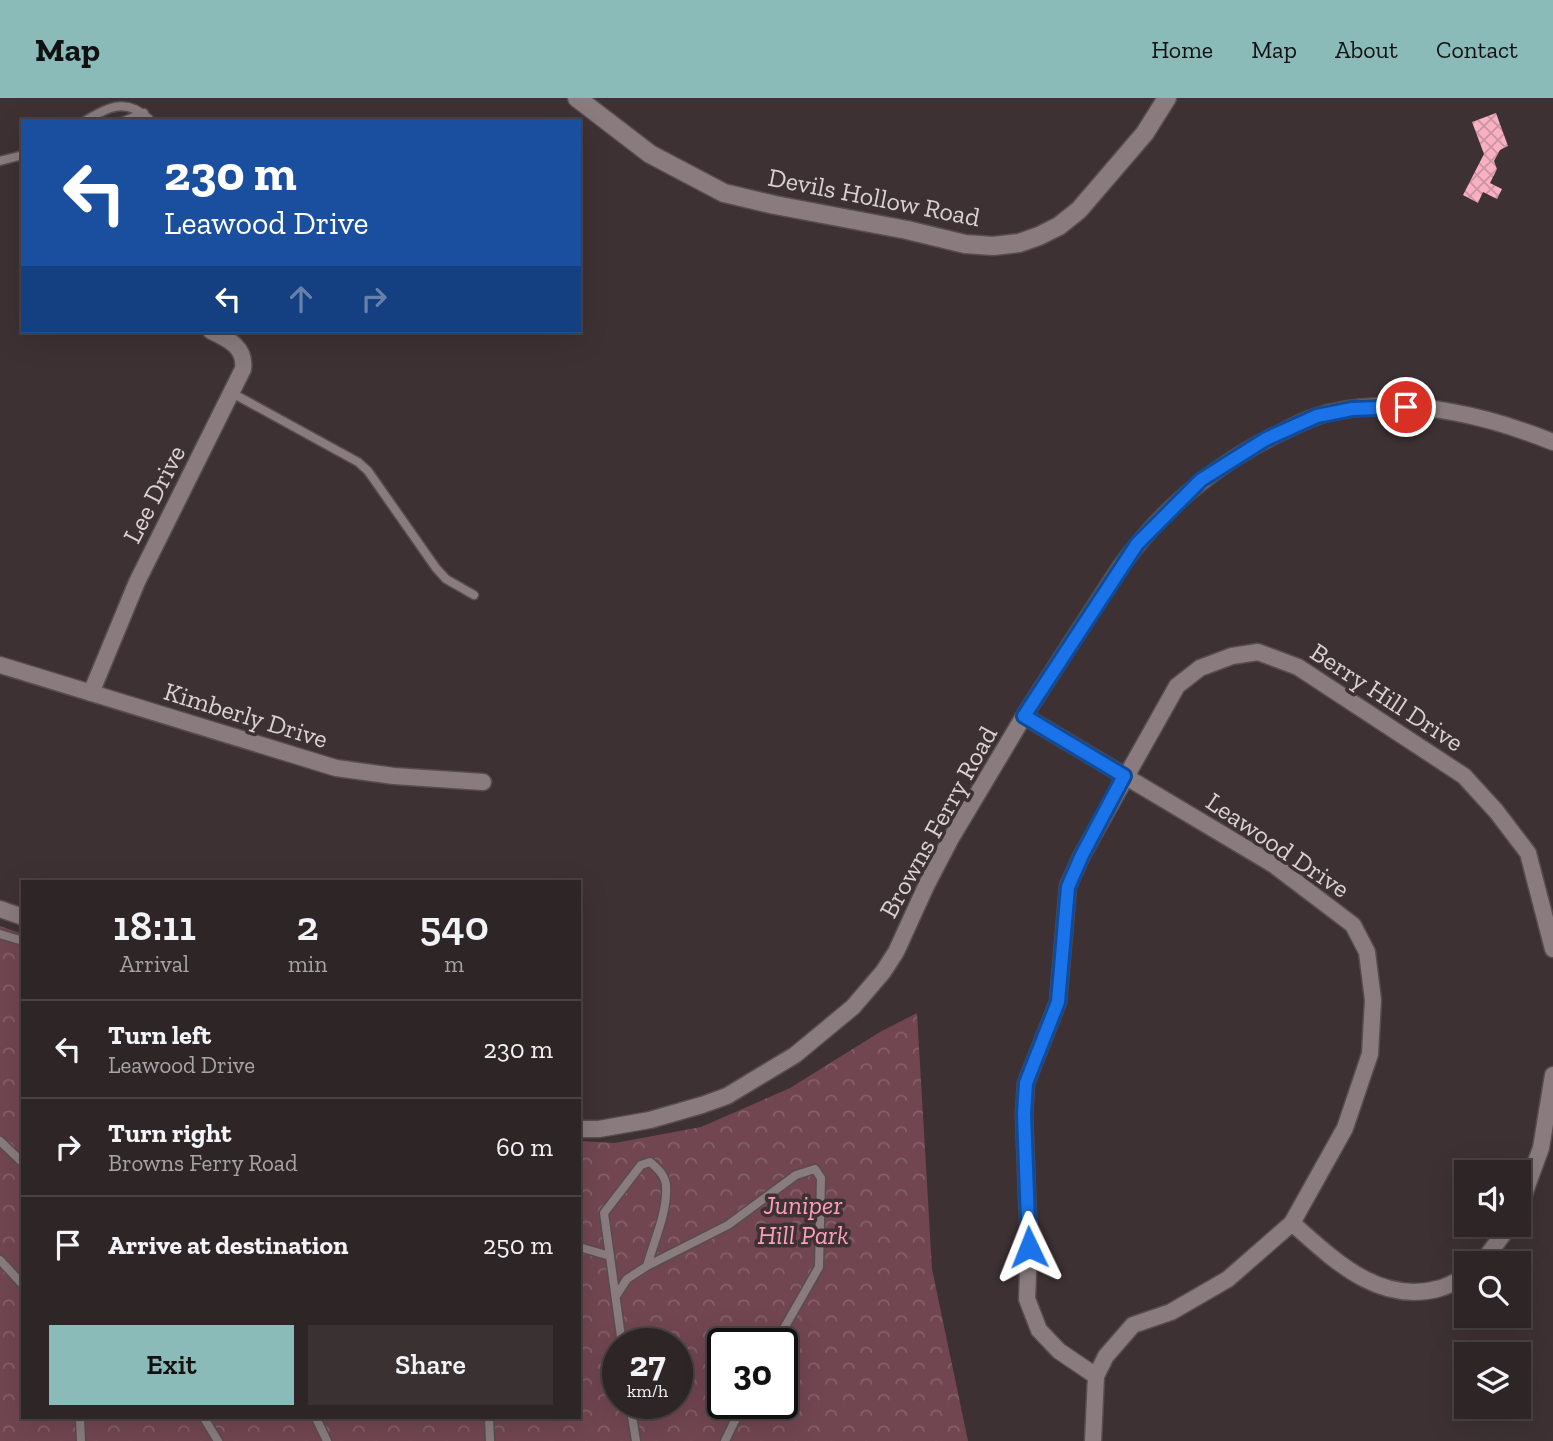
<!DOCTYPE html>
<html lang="en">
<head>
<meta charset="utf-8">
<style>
	:root { --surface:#2e2527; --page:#3a3133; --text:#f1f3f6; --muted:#a7a5a7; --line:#494244; --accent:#8bbbb9 }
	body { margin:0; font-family:"Zilla Slab",serif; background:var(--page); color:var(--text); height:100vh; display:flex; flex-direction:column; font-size:26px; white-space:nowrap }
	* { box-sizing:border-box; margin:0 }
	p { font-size:23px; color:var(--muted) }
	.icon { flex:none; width:38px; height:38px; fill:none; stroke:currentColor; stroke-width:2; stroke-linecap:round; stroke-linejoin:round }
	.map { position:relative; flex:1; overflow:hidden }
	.panel { position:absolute; left:21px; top:782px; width:560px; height:539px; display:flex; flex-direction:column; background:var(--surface); border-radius:0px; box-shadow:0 7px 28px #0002,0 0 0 2px var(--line) }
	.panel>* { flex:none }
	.top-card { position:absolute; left:21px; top:21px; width:560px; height:214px; border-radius:0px; box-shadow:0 7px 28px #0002,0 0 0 2px var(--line); background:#1a4fa0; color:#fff; overflow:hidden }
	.fabs { position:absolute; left:1454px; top:1062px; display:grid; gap:14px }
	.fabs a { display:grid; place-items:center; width:77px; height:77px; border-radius:0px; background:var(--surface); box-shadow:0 7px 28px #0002,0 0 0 2px var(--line); font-size:35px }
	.speed { position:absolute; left:602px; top:1230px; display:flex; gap:14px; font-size:35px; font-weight:700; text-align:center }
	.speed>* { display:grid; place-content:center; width:91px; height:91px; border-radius:50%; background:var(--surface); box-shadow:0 7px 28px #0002,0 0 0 2px var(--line); line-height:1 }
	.speed small { font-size:18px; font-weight:400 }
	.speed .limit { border:4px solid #111; border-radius:10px; background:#fff; color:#111 }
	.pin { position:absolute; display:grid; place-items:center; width:60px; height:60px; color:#fff; margin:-30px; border:4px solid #fff; border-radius:50%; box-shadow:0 2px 7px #0007 }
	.me { position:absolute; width:77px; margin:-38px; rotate:358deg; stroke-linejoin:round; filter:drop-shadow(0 0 5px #0008) }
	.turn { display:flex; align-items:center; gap:24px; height:147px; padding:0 28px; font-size:32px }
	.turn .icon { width:91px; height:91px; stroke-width:2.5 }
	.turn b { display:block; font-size:49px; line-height:60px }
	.lanes { display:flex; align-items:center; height:66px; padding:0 28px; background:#0003; justify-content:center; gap:35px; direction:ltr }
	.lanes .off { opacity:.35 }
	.eta { display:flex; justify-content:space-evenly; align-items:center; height:119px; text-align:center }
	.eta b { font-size:42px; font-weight:600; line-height:49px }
	.button { display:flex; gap:14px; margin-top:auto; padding:14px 28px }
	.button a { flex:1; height:80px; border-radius:0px; background:var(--accent); color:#111; font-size:28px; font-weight:600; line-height:80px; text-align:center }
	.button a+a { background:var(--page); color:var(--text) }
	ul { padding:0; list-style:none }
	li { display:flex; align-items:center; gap:21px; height:98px; padding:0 28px; border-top:2px solid var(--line) }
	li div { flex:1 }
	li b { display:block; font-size:26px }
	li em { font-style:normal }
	header { display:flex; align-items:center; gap:42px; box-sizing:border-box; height:98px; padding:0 35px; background:var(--accent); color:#111 }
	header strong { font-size:33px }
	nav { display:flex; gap:38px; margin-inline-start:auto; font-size:24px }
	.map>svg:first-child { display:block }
	.park { fill:url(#park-crowns); fill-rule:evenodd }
	.building { fill:url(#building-cross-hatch) }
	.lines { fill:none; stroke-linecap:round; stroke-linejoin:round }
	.lane-casing { stroke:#574d4e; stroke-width:11 }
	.street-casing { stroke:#574d4e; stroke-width:19 }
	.secondary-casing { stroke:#574d4e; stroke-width:21 }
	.lane { stroke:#897b7e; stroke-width:8 }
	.street { stroke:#897b7e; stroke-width:16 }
	.secondary { stroke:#897b7e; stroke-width:18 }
	.route-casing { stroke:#114b97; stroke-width:18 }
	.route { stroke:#1a73e8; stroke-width:12 }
	.labels { text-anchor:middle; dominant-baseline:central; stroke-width:7; stroke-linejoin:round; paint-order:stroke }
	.street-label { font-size:26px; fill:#d9d1d2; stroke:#3d3134 }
	.park-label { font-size:26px; font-style:italic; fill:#fe9fb8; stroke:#3d3134 }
</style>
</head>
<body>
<header>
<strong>Map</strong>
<nav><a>Home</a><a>Map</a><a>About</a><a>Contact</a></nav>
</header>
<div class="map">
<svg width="1553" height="1343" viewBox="0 0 1553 1343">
	<defs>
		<pattern id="park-crowns" width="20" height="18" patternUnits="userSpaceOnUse" patternTransform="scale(1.75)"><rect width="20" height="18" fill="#714651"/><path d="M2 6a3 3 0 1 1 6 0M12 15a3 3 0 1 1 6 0" fill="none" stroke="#856069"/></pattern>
		<pattern id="building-cross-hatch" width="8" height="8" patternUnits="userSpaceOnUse" patternTransform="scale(1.75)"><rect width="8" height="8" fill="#f8b0c2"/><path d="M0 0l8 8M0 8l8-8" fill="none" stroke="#ca94a1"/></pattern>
	</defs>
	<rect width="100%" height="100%" fill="#3d3134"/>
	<path class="park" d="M0,828L23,836V1320H579V1043L615,1045L701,1029L790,990L880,934L917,915L932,1171L968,1343H0ZM618,1246H677V1306H618ZM723,1246H782V1306H723Z"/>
	<path class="building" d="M1496,15L1508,48L1500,52L1494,63L1497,71L1490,85L1502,91L1497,101L1483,94L1478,105L1463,97L1484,56L1472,24Z"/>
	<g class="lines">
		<defs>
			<path id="lane" d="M85,23C109,8 127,0 149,21
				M124,23L144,15
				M0,63L23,57
				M232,295L358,364L368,373L436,470L446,481L474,497
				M0,836L23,843
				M0,1043L23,1065
				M579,1149L610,1158
				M0,1162L23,1187
				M616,1198L627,1181L647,1168L728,1127L796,1077L815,1071L821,1080L819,1169L775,1246
				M622,1246L604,1115L641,1067L650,1064C657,1070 665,1077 666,1087C668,1113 654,1143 647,1168
				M630,1306L636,1343
				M80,1320L81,1343
				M204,1320L218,1343
				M316,1320L327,1343
				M489,1320L490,1343
				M725,1343L743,1306"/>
			<path id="street" d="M0,567L336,670L394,678L483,684
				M91,595L137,484L243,271C246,249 228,241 211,233
				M1024,618L1274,767L1353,827L1367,854L1373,902L1370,956L1345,1030L1292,1125L1228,1181L1171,1214L1133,1227L1106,1258L1096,1278L1093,1343
				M0,811L23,819
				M579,1031H599L650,1022L702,1007L727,998L795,957L853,909L883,874L896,854L927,786L950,742L1024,618L1121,468C1164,409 1218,364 1284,333C1300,325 1316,317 1333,314C1406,298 1485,317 1553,344
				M1519,1110L1541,1050L1553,977
				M1292,1125C1334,1162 1380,1208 1441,1190C1450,1187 1458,1182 1466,1179
				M1481,1166L1510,1127
				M1096,1278L1059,1253L1039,1232L1027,1201L1029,1149L1024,1016L1026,985L1058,904L1068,788L1082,757L1177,588L1200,570L1232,558L1258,554L1298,569L1464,678L1496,713L1528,755L1553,851"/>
			<path id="secondary" d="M577,0L650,56L724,95L775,107L907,132L965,146L993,148L1019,145L1039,138L1059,128L1079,112L1145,35L1167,0"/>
		</defs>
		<use href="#lane" class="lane-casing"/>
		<use href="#street" class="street-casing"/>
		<use href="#secondary" class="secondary-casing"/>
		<use href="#lane" class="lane"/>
		<use href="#street" class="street"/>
		<use href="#secondary" class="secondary"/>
	</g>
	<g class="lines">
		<defs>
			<path id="route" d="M1029,1149L1024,1016L1026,985L1058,904L1068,789L1082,757L1124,678L1024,618L1137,446L1201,382L1266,341L1317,318L1352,311L1406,309"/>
		</defs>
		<use href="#route" class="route-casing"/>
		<use href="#route" class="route"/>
	</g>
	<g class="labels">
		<g class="street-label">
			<text transform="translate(874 99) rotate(11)">Devils Hollow Road</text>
			<text transform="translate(154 396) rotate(-63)">Lee Drive</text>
			<text transform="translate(1387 599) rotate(33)">Berry Hill Drive</text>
			<text transform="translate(246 617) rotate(17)">Kimberly Drive</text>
			<text transform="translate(938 724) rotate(-61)">Browns Ferry Road</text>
			<text transform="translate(1278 747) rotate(34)">Leawood Drive</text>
		</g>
		<g class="park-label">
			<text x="803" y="1107">Juniper<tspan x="803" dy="30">Hill Park</tspan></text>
		</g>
	</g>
</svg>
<div class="fabs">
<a><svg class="icon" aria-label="sound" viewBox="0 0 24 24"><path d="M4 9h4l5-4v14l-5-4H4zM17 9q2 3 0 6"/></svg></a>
<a><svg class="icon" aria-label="search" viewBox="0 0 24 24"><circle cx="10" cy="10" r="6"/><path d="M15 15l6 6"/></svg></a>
<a><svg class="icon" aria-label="layers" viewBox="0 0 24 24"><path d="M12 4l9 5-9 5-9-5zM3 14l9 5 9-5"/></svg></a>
</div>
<div class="speed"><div>27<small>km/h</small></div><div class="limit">30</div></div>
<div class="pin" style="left:1406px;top:309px;background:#d93025"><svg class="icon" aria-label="arrive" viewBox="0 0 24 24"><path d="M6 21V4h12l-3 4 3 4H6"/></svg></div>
<svg class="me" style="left:1029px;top:1149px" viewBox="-20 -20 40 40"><path d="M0-17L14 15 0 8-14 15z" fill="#1a73e8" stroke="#fff" stroke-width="4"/></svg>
<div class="top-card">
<div class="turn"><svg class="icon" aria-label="left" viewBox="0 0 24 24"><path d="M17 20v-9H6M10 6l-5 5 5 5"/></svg><div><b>230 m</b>Leawood Drive</div></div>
<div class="lanes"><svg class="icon" aria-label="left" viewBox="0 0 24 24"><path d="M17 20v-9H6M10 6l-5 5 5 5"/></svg><svg class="icon off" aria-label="ahead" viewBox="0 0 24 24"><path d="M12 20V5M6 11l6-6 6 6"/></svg><svg class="icon off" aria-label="right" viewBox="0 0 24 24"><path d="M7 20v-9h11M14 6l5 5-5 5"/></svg></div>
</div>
<section class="panel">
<div class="eta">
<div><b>18:11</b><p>Arrival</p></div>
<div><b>2</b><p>min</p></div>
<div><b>540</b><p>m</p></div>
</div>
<ul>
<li><svg class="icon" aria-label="left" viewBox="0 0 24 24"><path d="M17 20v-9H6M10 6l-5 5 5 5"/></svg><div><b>Turn left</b><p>Leawood Drive</p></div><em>230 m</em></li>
<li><svg class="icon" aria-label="right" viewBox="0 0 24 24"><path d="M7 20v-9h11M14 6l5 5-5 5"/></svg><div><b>Turn right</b><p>Browns Ferry Road</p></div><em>60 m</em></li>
<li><svg class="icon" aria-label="arrive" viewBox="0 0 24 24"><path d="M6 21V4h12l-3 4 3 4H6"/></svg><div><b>Arrive at destination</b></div><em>250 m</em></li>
</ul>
<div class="button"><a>Exit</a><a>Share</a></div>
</section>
</div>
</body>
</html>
